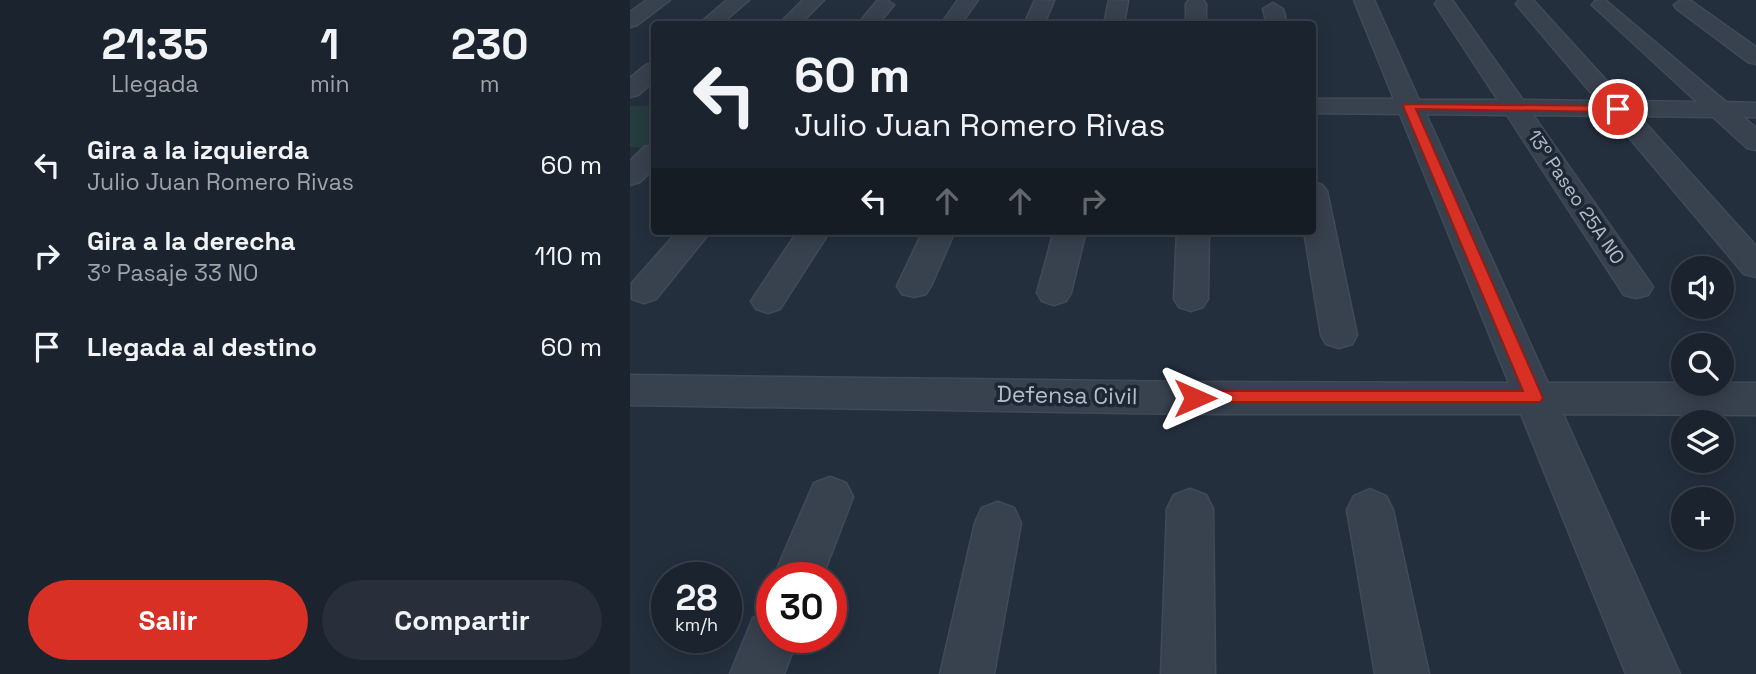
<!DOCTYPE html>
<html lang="es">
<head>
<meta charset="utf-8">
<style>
	:root { --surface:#1b232e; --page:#282f3a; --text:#f1f3f6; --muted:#a0a4aa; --line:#39404a; --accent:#d93025 }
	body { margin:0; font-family:"Space Grotesk",sans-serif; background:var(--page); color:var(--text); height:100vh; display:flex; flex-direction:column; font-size:26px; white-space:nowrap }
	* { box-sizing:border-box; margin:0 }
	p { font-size:23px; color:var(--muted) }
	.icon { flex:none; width:38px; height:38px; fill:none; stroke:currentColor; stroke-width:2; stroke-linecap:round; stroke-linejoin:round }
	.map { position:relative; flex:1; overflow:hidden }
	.panel { display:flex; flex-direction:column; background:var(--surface); width:630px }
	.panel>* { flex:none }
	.guide { position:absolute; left:21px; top:21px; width:665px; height:214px; border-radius:7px; box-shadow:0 4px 18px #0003,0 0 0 2px var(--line); background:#1b232e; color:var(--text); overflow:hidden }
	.controls { position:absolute; left:1041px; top:256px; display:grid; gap:14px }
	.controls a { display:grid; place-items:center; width:63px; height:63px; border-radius:50%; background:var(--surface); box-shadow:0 4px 18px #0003,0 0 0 2px var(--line); font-size:35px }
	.speed { position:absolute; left:21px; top:562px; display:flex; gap:14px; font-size:35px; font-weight:700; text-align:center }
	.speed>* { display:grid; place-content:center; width:91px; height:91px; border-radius:50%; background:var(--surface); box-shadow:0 4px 18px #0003,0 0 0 2px var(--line); line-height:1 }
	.speed small { font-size:18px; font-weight:400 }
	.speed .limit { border:10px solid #d22; background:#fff; color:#111 }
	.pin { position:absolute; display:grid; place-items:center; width:60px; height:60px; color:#fff; margin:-30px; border:4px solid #fff; border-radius:50%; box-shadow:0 2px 7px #0007 }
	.me { position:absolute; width:77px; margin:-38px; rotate:90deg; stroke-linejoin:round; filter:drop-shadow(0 0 5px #0008) }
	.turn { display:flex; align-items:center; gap:24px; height:147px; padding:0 28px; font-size:32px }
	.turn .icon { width:91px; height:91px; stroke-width:2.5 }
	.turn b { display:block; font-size:49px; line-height:60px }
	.lanes { display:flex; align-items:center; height:66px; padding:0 28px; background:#0003; justify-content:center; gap:35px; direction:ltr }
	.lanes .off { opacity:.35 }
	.eta { display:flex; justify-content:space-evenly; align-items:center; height:119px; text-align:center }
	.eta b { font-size:42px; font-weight:600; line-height:49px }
	.action { display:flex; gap:14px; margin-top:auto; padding:14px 28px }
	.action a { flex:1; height:80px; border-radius:42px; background:var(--accent); color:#fff; font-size:28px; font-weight:600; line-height:80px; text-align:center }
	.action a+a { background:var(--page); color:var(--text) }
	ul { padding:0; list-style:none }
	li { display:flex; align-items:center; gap:21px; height:91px; padding:0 28px }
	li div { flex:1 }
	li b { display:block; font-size:26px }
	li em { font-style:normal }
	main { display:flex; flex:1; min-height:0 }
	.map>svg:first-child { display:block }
	.green { fill:#263c3f }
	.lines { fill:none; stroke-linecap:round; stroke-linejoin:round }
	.street-casing { stroke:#414a57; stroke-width:3 }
	.street { fill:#38414e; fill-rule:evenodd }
	.route { fill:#d93025; stroke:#8d1f18; stroke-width:2 }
	.labels { text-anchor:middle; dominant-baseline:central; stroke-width:7; stroke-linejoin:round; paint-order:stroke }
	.far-street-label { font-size:19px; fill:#b4bcc9; stroke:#1d2633 }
	.street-label { font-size:23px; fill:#b4bcc9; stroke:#1d2633 }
</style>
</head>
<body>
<main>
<section class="panel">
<div class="eta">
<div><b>21:35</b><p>Llegada</p></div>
<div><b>1</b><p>min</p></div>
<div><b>230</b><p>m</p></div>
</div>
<ul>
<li><svg class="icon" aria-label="left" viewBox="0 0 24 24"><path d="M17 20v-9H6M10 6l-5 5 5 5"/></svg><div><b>Gira a la izquierda</b><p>Julio Juan Romero Rivas</p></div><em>60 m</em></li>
<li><svg class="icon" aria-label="right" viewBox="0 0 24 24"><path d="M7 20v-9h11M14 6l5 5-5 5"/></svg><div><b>Gira a la derecha</b><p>3º Pasaje 33 NO</p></div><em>110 m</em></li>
<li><svg class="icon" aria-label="arrive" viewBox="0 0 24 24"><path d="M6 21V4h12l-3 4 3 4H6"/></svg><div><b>Llegada al destino</b></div><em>60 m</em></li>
</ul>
<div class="action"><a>Salir</a><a>Compartir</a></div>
</section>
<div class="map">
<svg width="1126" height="674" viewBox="0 0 1126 674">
	<rect width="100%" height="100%" fill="#242f3e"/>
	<path class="green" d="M0,106H24V144L21,147H0Z"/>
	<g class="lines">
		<defs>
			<path id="street" d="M17,0H40L7,25L0,27V12Z
				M97,0H119L91,24H69Z
				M173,0H194L170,24H149Z
				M328,0H348L331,24H311Z
				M405,0L424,1L414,24H394Z
				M479,0L498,1L494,24H474Z
				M559,0H573L576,4V24H556V4Z
				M724,0H744L789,100H868L805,4L808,0H822L893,100L968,101L886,4L889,0H903L995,101L1067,102L962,5L965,1L975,0L1096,102L1126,103V117H1113L1126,128V150L1117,148L1083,117L1009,116L1126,246V277L1114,274L981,116L903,115L1023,287L1018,295L1006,298L994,295L877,115L796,114L918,383H1126V415L933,414L1050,674H996L891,414H565L0,405V375L565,382L879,383L770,114L682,113V99H764Z
				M1051,0L1061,1L1126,47V64L1118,62L1047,9L1044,5Z
				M247,1L257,0L264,5L248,24H228Z
				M643,3L653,9L657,24H637L633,9Z
				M24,63V81L8,95L0,97V78L16,65Z
				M24,145V168L10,182L0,185V161L14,147Z
				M682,182L692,185L697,191L727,335L722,344L709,348L696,344L691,335L674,231H682Z
				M48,231H81L26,299L14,303L2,299V283Z
				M168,231H200L150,309L138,313L126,309L121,301Z
				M293,231H325L301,286L296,294L284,297L272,294L267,286Z
				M424,231H456L441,293L436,301L424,305L412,301L407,293Z
				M547,231H579L578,299L573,307L561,311L549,307L544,299Z
				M200,477L216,483L223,497L192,578H143L184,483Z
				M560,489L576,495L583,509L585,674H531L537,509L544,495Z
				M740,489L756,496L763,510L799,674H745L717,510L724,496Z
				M368,502L384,508L391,523L364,674H310L345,523L352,508Z
				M142,611V637H168L154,674H100L123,618Z"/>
		</defs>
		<use href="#street" class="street-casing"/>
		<use href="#street" class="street"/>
	</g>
	<path class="route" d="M775,104L988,106L994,109L988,112L786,109L913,398L910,402H559L557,398L559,393L565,391H893L773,106Z"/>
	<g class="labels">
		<g class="far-street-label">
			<text transform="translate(946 197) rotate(56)">13º Paseo 25A NO</text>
		</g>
		<g class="street-label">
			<text transform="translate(437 395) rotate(1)">Defensa Civil</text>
		</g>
	</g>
</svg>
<div class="controls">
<a><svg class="icon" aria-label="sound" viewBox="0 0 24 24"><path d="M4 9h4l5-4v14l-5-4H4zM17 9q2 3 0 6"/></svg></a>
<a><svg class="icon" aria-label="search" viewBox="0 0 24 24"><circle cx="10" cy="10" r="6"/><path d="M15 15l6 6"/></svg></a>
<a><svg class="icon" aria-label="layers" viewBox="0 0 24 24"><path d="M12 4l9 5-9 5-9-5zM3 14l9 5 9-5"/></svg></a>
<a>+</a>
</div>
<div class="speed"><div>28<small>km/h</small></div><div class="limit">30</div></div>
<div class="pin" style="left:988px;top:109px;background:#d93025"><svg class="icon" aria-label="arrive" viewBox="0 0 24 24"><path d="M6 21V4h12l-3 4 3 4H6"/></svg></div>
<svg class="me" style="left:565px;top:398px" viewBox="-20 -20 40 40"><path d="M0-17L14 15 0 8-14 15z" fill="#d93025" stroke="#fff" stroke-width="4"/></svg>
<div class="guide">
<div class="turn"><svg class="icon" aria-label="left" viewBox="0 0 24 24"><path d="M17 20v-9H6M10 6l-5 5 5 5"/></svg><div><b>60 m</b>Julio Juan Romero Rivas</div></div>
<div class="lanes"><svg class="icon" aria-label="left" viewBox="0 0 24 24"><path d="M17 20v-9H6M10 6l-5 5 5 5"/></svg><svg class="icon off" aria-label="ahead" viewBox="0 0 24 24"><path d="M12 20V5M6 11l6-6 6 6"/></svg><svg class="icon off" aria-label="ahead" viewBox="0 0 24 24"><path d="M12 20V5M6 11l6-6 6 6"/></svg><svg class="icon off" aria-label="right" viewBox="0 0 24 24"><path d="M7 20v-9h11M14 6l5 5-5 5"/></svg></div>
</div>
</div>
</main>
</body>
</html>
